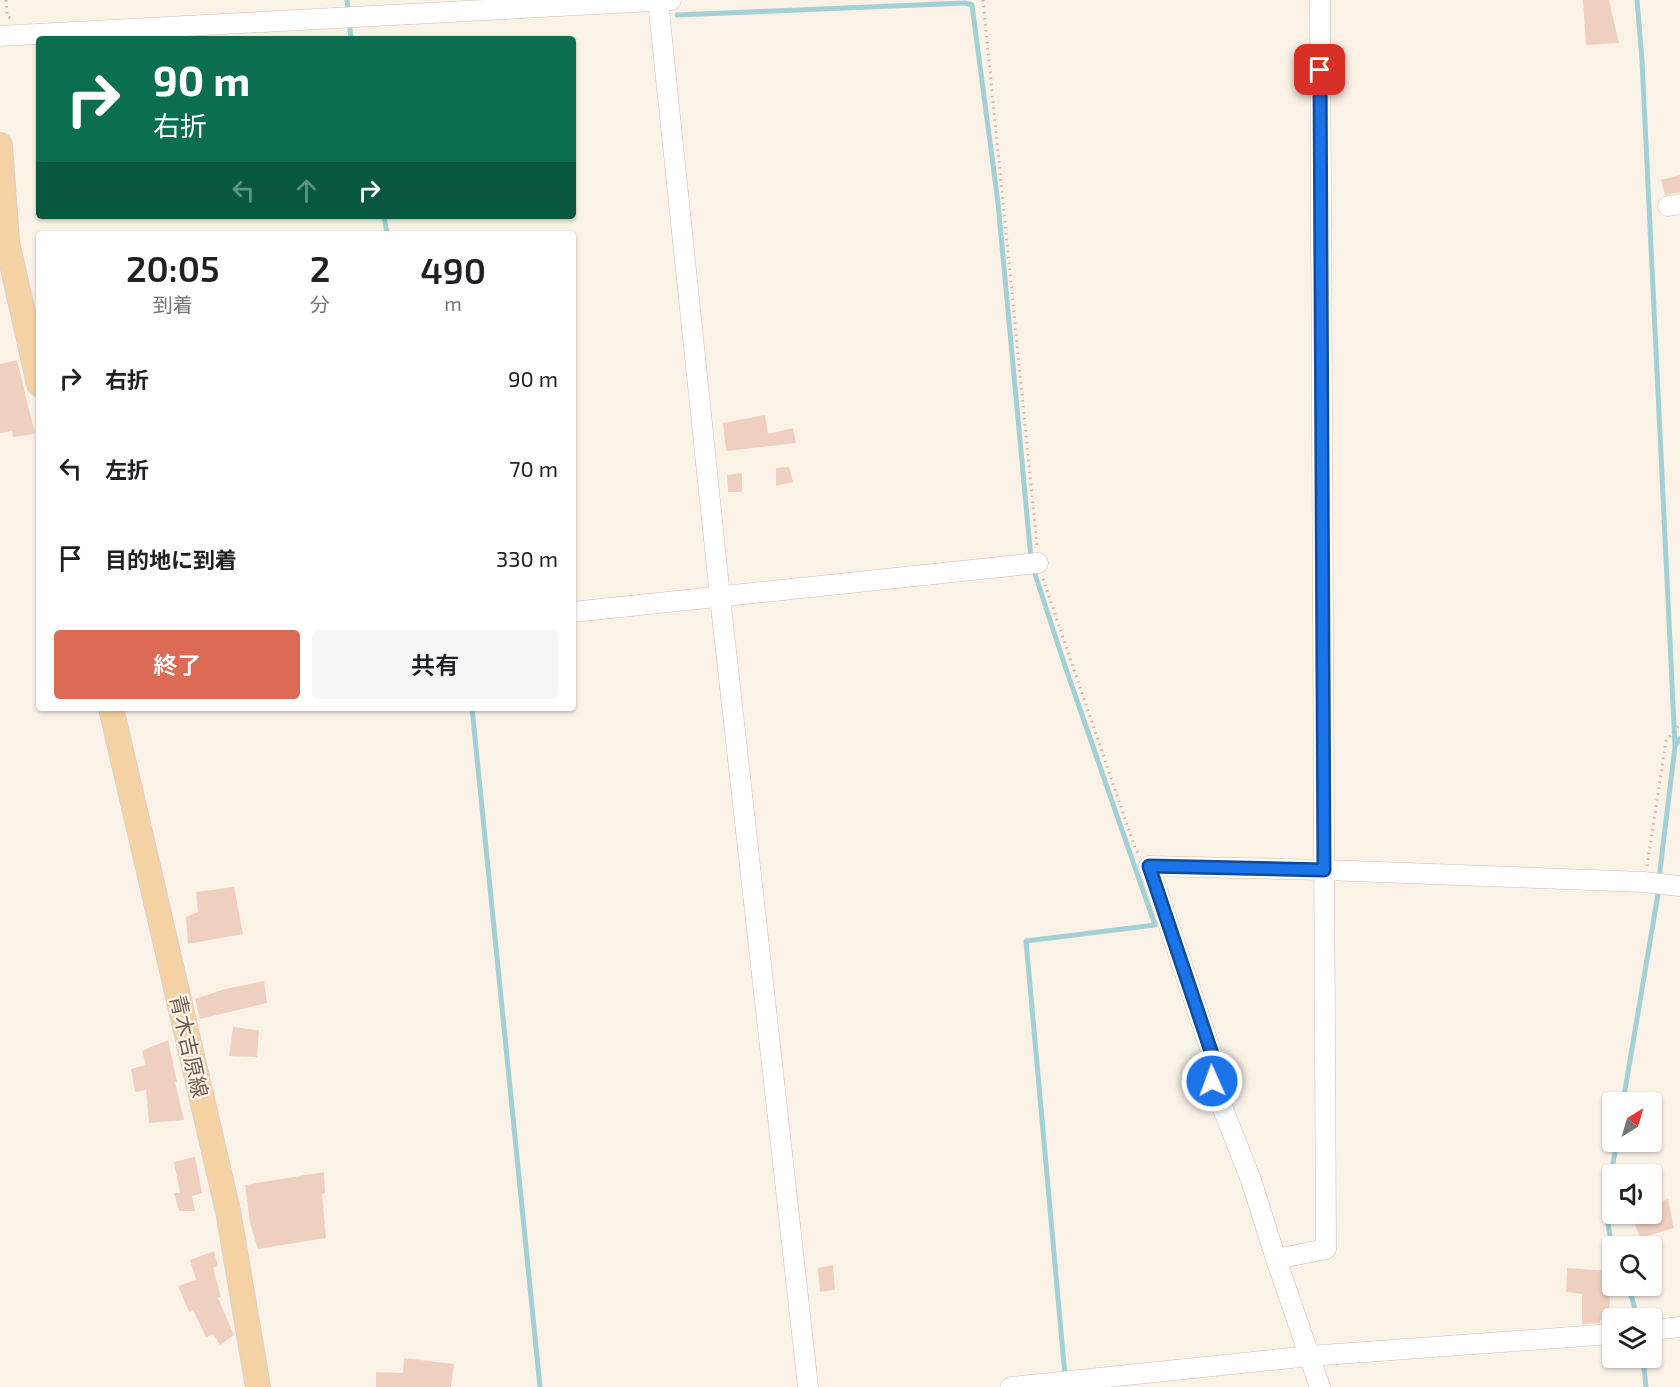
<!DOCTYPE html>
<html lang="ja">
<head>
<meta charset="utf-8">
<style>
	:root { --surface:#fff; --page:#f6f6f6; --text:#202124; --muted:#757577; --accent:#dd6a54 }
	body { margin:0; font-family:"Exo 2","Noto Sans JP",sans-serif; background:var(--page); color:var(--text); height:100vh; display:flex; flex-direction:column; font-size:22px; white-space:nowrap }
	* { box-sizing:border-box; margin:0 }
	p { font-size:20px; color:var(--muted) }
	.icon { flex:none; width:33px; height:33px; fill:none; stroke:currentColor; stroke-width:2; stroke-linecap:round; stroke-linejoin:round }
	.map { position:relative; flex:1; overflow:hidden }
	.sheet { position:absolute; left:36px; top:231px; width:540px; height:480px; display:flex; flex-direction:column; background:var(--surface); border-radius:6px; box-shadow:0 2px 4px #0004 }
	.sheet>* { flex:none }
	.guide { position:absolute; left:36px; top:36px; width:540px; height:183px; border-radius:6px; box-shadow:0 2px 4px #0004; background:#0b6e4f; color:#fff; overflow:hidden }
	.needle { width:39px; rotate:37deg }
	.tools { position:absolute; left:1602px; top:1092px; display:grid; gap:12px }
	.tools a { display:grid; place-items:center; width:60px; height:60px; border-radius:6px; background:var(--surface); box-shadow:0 2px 4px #0004; font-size:30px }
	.pin { position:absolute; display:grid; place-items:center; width:51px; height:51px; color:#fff; margin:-26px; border-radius:12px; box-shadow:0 3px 9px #0006 }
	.me { position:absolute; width:66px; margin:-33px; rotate:358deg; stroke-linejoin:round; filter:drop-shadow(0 0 4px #0008) }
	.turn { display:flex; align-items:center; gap:21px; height:126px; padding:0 18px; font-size:27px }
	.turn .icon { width:78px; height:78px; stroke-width:2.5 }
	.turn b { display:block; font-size:42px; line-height:51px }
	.lanes { display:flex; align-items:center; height:57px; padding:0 18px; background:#0003; justify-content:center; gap:30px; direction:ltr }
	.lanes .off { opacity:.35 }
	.eta { display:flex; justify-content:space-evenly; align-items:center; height:102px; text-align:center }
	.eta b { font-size:36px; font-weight:600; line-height:42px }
	.action { display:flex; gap:12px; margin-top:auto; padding:12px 18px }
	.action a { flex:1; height:69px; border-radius:6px; background:var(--accent); color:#fff; font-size:24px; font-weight:600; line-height:69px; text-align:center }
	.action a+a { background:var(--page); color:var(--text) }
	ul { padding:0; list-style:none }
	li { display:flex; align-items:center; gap:18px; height:90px; padding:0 18px }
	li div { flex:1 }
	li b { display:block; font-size:22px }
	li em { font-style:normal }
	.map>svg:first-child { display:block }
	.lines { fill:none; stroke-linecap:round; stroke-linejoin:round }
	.stream { stroke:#a3d0d5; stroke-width:5 }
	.building { fill:#efd0c0 }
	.minor-casing { stroke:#cebcb1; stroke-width:21 }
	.major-casing { stroke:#d8d0cd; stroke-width:26 }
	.path { stroke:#d4b3a3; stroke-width:3; stroke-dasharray:1.5 4.5; stroke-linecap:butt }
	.minor { stroke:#fff; stroke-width:20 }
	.major { stroke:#f5d2a4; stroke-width:24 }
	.route-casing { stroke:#114b97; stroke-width:15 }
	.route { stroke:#1a73e8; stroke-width:10 }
	.labels { text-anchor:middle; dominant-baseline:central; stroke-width:4.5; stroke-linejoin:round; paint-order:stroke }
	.street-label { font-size:21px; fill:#73584d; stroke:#fef6ed }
</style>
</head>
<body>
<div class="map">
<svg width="1680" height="1387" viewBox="0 0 1680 1387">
	<rect width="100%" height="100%" fill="#fbf2e7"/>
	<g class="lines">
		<path class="stream" d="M347,0L351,39
			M1637,0L1642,60L1675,746
			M677,15L965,3L972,5L998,203L1031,559
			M384,216L387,234
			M1033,568L1065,666L1155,925L1026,941L1065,1376
			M472,708L540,1387
			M1659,879L1675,746L1680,739
			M1623,1102L1659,888
			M1613,1246C1601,1213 1611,1175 1617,1142
			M1629,1286L1637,1318
			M1643,1358L1646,1387"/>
	</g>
	<path class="building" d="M1583,0H1609L1619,43L1586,45Z
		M1680,175V192L1665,195L1661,180Z
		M17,360L35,434L13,437L12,431L0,433V364Z
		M765,415L768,434L793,428L796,443L726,451L723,423Z
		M789,467L793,482L776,486V468Z
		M742,473V492H728L727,475Z
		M234,887L243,934L188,944L186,917L198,912L196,892Z
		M264,981L267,1003L200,1019L195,999L225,989Z
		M233,1027L259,1030L257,1057L229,1056Z
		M168,1040L177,1082H175L184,1120L149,1123L146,1090L135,1092L131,1069L146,1065L142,1051Z
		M195,1157L202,1193L192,1196L195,1211H179L174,1193H180L174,1162Z
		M324,1172L325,1193L322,1194L326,1238L258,1249L250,1223L245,1185Z
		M1668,1199L1674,1228L1640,1238L1631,1214H1652V1205Z
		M214,1251L218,1266L213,1268L221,1297L218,1298L234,1335L220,1345L213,1334L206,1337L193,1310L189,1312L178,1286L196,1280L190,1260Z
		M833,1265L835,1290L820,1292L818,1268Z
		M1567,1268L1611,1271L1609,1318L1600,1320V1323L1582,1324V1294L1566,1292Z
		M404,1358L454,1364L451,1387H376V1372L403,1373Z"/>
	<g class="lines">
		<defs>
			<path id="minor" d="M658,1L720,597L808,1387
				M0,36L671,0
				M1668,206L1680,204
				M573,612L1038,563
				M1276,1259L1326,1249L1320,0
				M1652,1330L1680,1327
				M1011,1387L1310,1356L1612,1334
				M1320,1387L1276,1259L1251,1180L1212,1081L1214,1060L1149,866L1325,870L1644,882L1680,886"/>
			<path id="major" d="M0,145L7,242L39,384
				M111,708L228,1211L258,1387"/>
		</defs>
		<use href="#minor" class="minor-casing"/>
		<use href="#major" class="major-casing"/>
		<path class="path" d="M6,0L7,16L10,18
			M983,0L1037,546
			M1043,579L1135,848L1138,853
			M1647,866L1666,741L1680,724"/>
		<use href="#minor" class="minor"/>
		<use href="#major" class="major"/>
	</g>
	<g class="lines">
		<defs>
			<path id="route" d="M1212,1081L1214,1060L1149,866L1324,870L1320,70"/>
		</defs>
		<use href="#route" class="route-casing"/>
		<use href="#route" class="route"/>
	</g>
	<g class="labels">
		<g class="street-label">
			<text transform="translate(190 1046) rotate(77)">青木吉原線</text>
		</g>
	</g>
</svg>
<div class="tools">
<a><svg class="needle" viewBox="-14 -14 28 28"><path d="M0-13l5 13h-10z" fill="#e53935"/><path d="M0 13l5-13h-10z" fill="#757577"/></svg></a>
<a><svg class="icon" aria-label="sound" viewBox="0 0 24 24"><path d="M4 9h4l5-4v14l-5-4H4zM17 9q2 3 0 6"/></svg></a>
<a><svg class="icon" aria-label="search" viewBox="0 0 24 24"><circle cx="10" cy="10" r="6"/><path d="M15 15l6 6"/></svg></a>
<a><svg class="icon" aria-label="layers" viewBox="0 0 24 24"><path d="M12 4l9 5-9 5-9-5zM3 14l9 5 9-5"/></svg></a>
</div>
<div class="pin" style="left:1320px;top:70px;background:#d93025"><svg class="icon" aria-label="arrive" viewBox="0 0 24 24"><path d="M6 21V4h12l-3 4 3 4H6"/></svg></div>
<svg class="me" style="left:1212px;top:1081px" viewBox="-20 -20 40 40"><circle r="17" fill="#1a73e8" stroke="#fff" stroke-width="3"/><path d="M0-11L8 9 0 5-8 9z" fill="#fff"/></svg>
<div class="guide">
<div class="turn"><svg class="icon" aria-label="right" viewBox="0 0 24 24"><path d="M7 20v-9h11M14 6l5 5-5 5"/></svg><div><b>90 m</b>右折</div></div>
<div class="lanes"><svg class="icon off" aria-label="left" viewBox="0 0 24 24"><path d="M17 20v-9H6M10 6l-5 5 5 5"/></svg><svg class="icon off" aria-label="ahead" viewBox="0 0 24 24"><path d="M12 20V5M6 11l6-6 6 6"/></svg><svg class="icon" aria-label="right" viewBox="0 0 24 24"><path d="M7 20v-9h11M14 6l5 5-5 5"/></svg></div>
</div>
<section class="sheet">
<div class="eta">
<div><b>20:05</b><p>到着</p></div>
<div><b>2</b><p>分</p></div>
<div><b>490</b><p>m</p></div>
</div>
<ul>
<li><svg class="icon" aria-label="right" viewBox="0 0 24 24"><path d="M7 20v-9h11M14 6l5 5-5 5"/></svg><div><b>右折</b></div><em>90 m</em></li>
<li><svg class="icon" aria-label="left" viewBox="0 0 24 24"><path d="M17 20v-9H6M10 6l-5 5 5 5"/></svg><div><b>左折</b></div><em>70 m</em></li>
<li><svg class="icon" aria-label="arrive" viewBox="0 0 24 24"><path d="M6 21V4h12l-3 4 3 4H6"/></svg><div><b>目的地に到着</b></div><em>330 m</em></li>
</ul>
<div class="action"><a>終了</a><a>共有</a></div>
</section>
</div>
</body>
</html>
